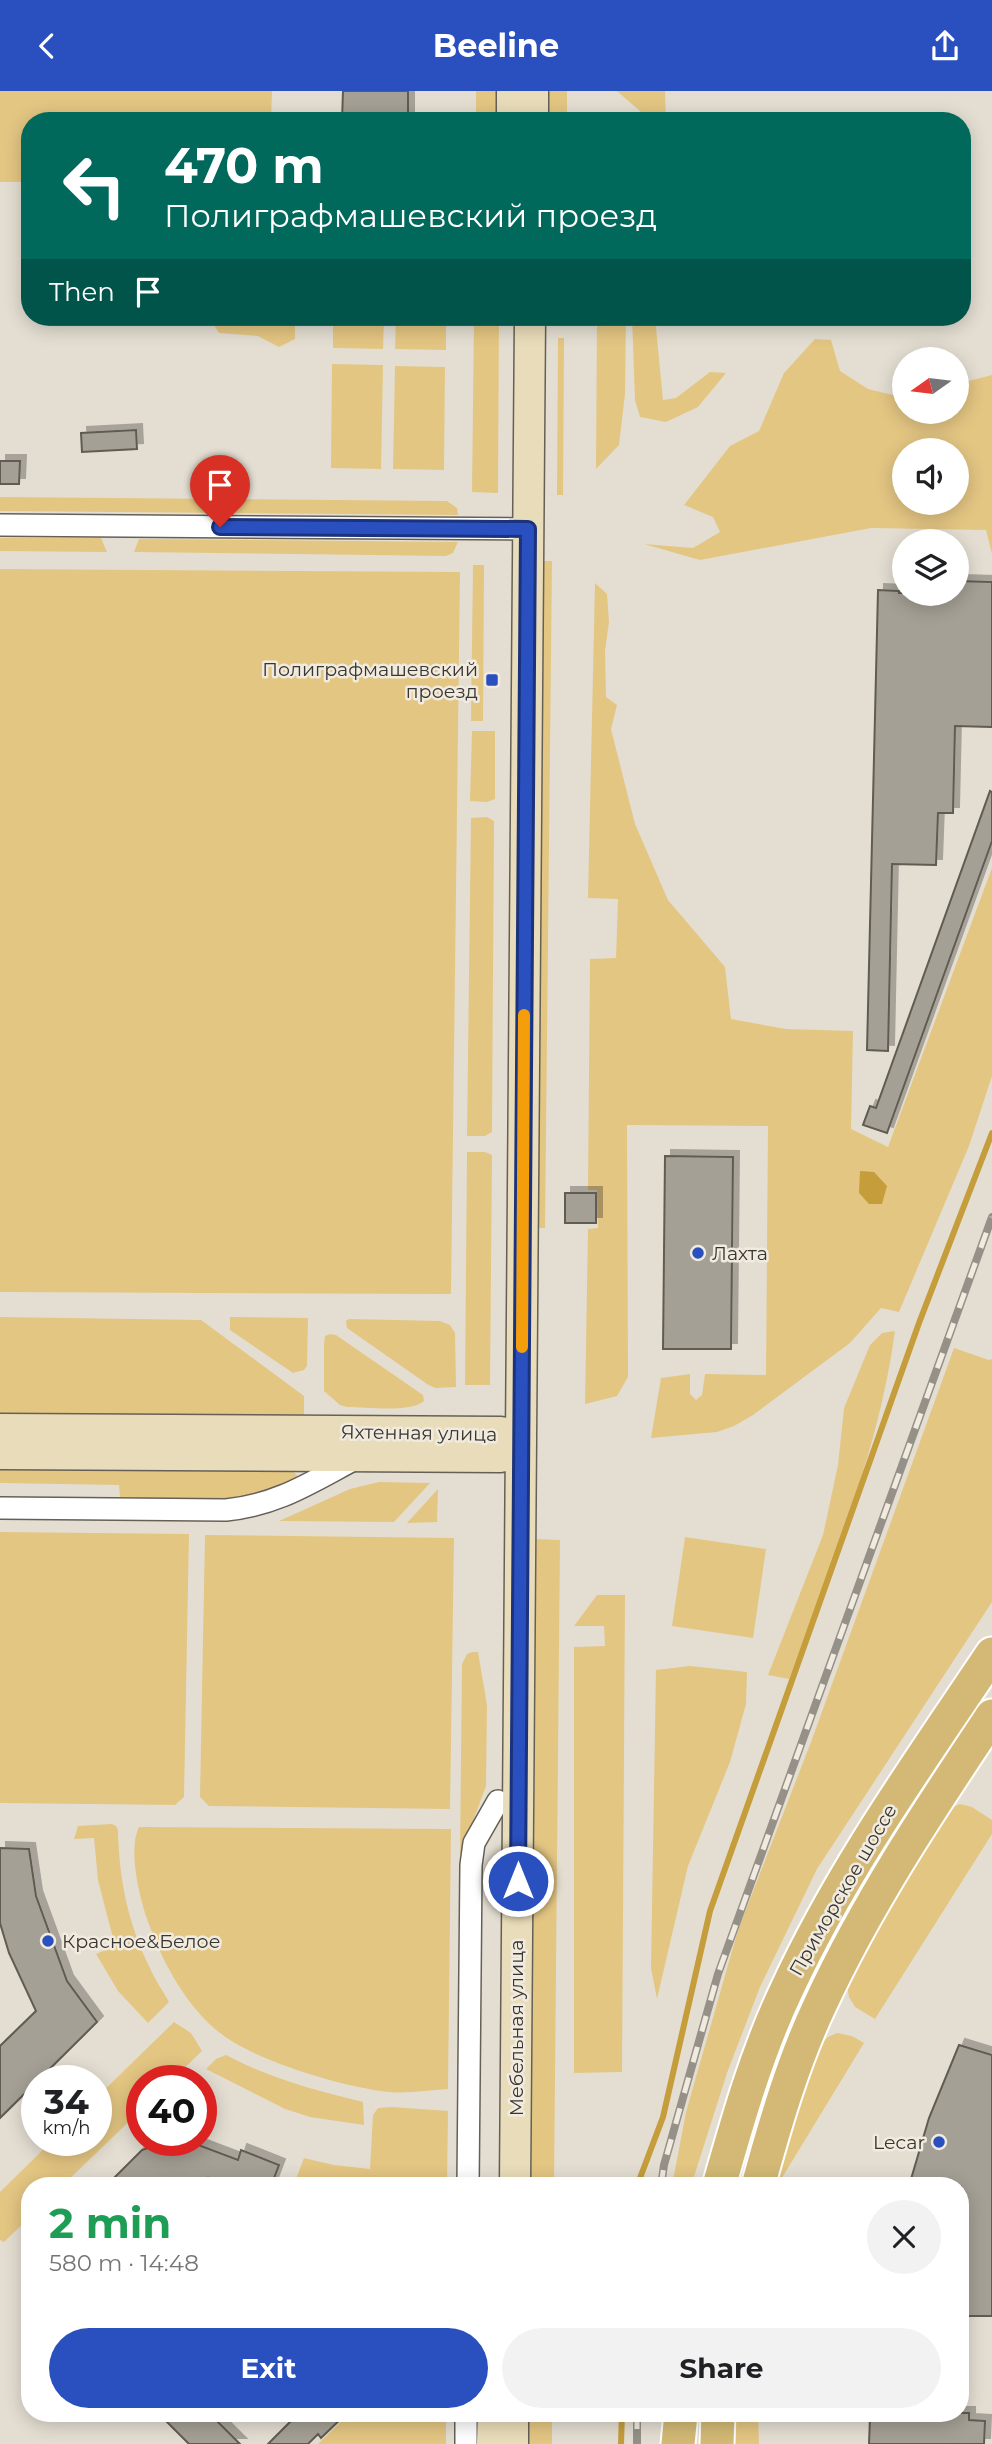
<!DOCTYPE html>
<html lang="en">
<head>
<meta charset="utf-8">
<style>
	:root { --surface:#fff; --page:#f2f2f2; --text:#202124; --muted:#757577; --accent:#2a4fbe }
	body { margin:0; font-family:Montserrat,sans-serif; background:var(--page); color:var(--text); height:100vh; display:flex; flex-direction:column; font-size:26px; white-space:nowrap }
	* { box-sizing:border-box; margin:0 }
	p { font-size:23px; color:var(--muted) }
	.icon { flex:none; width:38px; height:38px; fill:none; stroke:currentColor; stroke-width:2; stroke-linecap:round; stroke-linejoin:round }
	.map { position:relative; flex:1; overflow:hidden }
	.drawer { position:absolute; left:21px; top:2086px; width:948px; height:245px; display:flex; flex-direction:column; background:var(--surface); border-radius:28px; box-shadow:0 4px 18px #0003 }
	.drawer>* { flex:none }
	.guide { position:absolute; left:21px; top:21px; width:950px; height:214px; border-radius:28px; box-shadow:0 4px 18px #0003; background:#00695c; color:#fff; overflow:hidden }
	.needle { width:46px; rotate:256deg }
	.controls { position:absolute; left:892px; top:256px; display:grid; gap:14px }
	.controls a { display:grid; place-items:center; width:77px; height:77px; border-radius:50%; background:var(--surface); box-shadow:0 4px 18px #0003; font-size:35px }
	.speed { position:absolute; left:21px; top:1974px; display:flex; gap:14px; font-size:35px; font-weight:700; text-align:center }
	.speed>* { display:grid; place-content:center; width:91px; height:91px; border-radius:50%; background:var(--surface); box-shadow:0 4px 18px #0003; line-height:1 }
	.speed small { font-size:18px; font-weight:400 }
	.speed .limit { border:10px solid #d22; background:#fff; color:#111 }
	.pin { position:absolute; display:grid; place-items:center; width:60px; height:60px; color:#fff; margin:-72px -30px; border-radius:50% 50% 50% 0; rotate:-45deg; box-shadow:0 0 7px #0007 }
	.pin .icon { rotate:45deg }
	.me { position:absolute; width:77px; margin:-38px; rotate:0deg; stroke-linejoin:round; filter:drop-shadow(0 0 5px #0008) }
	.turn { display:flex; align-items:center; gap:24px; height:147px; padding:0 28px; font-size:32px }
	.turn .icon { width:91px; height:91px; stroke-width:2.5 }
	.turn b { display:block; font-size:49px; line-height:60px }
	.then { display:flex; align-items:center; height:66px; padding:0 28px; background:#0003; gap:14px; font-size:26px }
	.round { display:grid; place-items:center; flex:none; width:74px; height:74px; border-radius:37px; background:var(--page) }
	.headline { display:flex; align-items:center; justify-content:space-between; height:119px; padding:0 28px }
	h1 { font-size:42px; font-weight:700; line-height:52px; color:#1e9e55 }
	.primary-button { display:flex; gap:14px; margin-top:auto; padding:14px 28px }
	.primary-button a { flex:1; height:80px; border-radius:42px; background:var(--accent); color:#fff; font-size:28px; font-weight:700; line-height:80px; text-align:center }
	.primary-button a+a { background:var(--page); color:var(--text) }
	header { display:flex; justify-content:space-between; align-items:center; height:91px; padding:0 28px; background:var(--accent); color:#fff; font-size:32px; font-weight:700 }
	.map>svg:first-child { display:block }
	.green { fill:#e4c683; fill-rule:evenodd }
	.water { fill:#c59d3b }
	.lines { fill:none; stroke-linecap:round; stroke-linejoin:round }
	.stream { stroke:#c59d3b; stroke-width:6 }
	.building { fill:#a5a095; stroke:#605c51; stroke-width:2; filter:url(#shadow) }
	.street-casing { stroke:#656056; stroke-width:24 }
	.secondary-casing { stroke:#656056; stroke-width:33 }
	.primary-casing { stroke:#fff; stroke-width:37 }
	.street { stroke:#fff; stroke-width:21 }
	.secondary { stroke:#e9dcba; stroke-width:30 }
	.primary { stroke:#d3b975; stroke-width:33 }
	.rail-casing { stroke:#959088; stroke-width:8 }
	.rail { stroke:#f1ebdf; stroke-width:5; stroke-dasharray:16; stroke-linecap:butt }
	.route-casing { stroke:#1b337c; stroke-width:18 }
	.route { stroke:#2a4fbe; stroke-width:12 }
	.slow { stroke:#f59e0b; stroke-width:12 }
	.poi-dot { fill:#2a4fbe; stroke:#f1ebdf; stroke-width:2.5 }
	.labels { text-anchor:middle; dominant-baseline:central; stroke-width:5; stroke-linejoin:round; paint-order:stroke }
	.poi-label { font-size:19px; fill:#383632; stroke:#f1ebdf; text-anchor:end }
	.street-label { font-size:19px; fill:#383632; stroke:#f1ebdf }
</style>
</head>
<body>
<header><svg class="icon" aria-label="back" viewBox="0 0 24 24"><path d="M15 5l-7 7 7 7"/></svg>Beeline<svg class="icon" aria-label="share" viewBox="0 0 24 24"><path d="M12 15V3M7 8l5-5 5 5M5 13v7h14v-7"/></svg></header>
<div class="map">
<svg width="992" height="2353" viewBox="0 0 992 2353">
	<defs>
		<filter id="shadow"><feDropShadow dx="6" dy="-6" stdDeviation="0" flood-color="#0004"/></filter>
	</defs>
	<rect width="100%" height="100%" fill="#e4ded2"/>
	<path class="green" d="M0,0H272L271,30H30V91H0Z
		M476,0H501V30H476Z
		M547,0H567V30H547Z
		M617,0H665L666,30H640L641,21Z
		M209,226H295V248L279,256L258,245L219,242Z
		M333,226H384L383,258L333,257Z
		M396,226H446V259L395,258Z
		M474,226H499L498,402L472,401Z
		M597,226H626L625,303L619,354L596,378Z
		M632,226H655L663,309L676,307L710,281L726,282L698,316L666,331L640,326L635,309Z
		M558,247H564L563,404H557Z
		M815,248L831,249L840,280L868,298L905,307V320H957V293L992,284V463L986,439L871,437L700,469L644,453L693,457L720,441L713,426L684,414L730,355L759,340L784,282ZM905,359H957V411H905Z
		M332,273L383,274L381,378L331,377Z
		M395,275L445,276L444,379L393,378Z
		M0,406L447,410L457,417L458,424L0,420Z
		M0,447H101L107,461L0,460Z
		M139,448L458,451L453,462L446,465L134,461Z
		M544,470H552L545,1137H537Z
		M473,474H484L483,630H471Z
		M0,478L460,481L451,1203L0,1201Z
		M595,492L607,503L609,531L605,560L606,606L617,614L611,638L635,733L668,809L725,876L731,928L786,938L853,940L851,1038L888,1056L992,777V985L969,1055L899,1221L881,1217L850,1252L753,1324L734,1335L717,1341L651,1347L661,1287L690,1283V1303L696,1309L702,1304L705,1283L766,1284L768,1035L627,1034L628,1286L617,1305L585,1313L588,1138L598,1137L597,1099H588L590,868L616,867L618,808L588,807Z
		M472,640H495V708L487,711L470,710Z
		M487,726L494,730L492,1041L485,1045H467L471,727Z
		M467,1061H485L492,1064L490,1294H465Z
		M0,1226L201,1229L304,1305V1324L0,1331Z
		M230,1226L308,1227L307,1275L304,1279L293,1282L230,1239Z
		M349,1228L440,1230L450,1234L455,1242L456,1296L435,1297L427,1293L347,1237L346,1230Z
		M895,1240C879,1361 830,1475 789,1588L768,1584L823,1444L838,1374L844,1317L870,1254L882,1242Z
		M330,1243L336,1244L423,1304L424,1310C411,1322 366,1316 347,1316L340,1314L324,1300V1253L325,1245Z
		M954,1257L989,1269L992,1268V1511L817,1778L760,1896L727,1982L691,2095H672L686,2021L738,1839L811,1651Z
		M0,1376L291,1379L297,1384L296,1387C280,1394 266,1401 250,1404C210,1413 160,1407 120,1406L119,1394L0,1392Z
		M379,1391L430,1392L394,1431L279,1430L350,1398Z
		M438,1398L437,1431L407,1432Z
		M0,1441L189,1443L184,1706L175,1714L0,1712Z
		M205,1444L454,1447L450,1718L209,1715L200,1706Z
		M685,1446L766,1458L753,1547L672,1535Z
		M535,1448L560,1449L554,2095H529Z
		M597,1504H625L622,1981L574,1982V1556L605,1555L604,1535H574Z
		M472,1561H478L487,1614L486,1695L460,1765L462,1573L467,1563Z
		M690,1575L747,1581L746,1613L730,1671L688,1775L657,1908L651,1877L656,1579Z
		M960,1713L972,1716L992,1729V1743L875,1928L855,1916L849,1906L847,1895L878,1835L941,1727L951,1717Z
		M112,1733L116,1735L118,1739C119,1788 128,1833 150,1877C155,1889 163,1900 169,1911L148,1932L118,1900L96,1863L115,1855L98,1789L94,1747L74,1748L78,1735Z
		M139,1736L451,1738L448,1998C429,1999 408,2003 389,2001C343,1996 250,1969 215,1938C182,1909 160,1866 146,1825C139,1803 128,1758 139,1736Z
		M174,1931L191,1942L202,1960L171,1990H142V2018L62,2095H30V2126L4,2151L0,2149V2101L53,2049H96V2007Z
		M837,1942L852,1945L864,1952L777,2095H774L796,2021L820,1954L828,1946Z
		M226,1964C272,1988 313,1999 363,2011L364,2034L310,2026L285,2018L206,1978L216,1968Z
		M392,2016L448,2020L447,2095H328L324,2090L319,2095L296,2088L304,2067L334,2074L370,2078L373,2024L378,2017Z
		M350,2322H446V2353H318Z
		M527,2322H552V2353H527Z
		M734,2322H758L759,2353H733Z"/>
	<path class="water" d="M860,1080L874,1081L887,1095L882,1113H869L859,1102Z"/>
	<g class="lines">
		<path class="stream" d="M637,2095L663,2026L710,1820L919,1232L992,1042
			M621,2353L622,2322"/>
	</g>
	<path class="building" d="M343,0H408V30H342Z
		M136,339L137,358L82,361L81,342Z
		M0,370H20L19,393H0Z
		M957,490L992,491V636L955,635L953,722H938L936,774L892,773L888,960L867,959L878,499L899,500V502H957Z
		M990,700L992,701V750L887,1042L863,1034L870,1015L876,1017Z
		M665,1065L733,1066L731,1258H663Z
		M565,1102H596V1132H565Z
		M0,1757L29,1758L36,1805L67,1890L97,1931L0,2027V1955L36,1920L9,1862L0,1832Z
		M959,1954L992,1964V2225H961V2095H909L929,2027Z
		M153,2049H192L193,2052L238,2069L241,2059L279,2074L271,2095H204L207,2087L176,2095H106L142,2059L148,2057Z
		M174,2322H209L240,2353H189L166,2330Z
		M299,2322H347L321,2347L318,2343L308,2353H268Z
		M884,2322H969V2329L985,2330L984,2353H869L870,2326L884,2327Z"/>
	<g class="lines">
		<defs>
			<path id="street" d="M0,434L528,438
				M0,1417L226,1419C278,1414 313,1390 357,1367
				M468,2095L471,1774L474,1752L498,1710
				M466,2353V2322"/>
			<path id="secondary" d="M512,30V0
				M533,30V0
				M0,1338L501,1341L521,1353
				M0,1363L501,1366L521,1353
				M515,2095L530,226
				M492,2353L493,2322
				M513,2353V2322"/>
			<path id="primary" d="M719,2095C738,2028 757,1961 787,1898C842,1779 919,1672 992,1563
				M758,2095C775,2033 793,1971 820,1914C867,1812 930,1718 992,1625
				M678,2353L681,2322
				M717,2353L718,2322"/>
		</defs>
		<use href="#street" class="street-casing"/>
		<use href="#secondary" class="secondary-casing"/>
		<use href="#primary" class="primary-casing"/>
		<use href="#street" class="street"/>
		<use href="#secondary" class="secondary"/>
		<use href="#primary" class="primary"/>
		<defs>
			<path id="rail" d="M661,2095L664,2074L718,1883L992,1126
				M637,2322V2353"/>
		</defs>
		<use href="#rail" class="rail-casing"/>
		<use href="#rail" class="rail"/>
	</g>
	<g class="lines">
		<defs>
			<path id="route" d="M220,436L528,438L518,1790"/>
		</defs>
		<use href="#route" class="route-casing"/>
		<use href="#route" class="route"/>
		<path class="slow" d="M522,1256L524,924"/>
	</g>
	<g class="poi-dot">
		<rect x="485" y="582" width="14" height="14" rx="3.5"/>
		<circle cx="698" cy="1162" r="7"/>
		<circle cx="48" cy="1850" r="7"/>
		<circle cx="939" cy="2051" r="7"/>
	</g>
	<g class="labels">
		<g class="poi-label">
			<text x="478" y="578">Полиграфмашевский<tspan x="478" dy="22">проезд</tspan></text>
			<text x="712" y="1162" text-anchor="start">Лахта</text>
			<text x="62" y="1850" text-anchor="start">Красное&amp;Белое</text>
			<text x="925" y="2051">Lecar</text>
		</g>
		<g class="street-label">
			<text transform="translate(419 1342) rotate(1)">Яхтенная улица</text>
			<text transform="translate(843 1799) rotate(-60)">Приморское шоссе</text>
			<text transform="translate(516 1937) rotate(-90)">Мебельная улица</text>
		</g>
	</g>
</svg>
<div class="controls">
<a><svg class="needle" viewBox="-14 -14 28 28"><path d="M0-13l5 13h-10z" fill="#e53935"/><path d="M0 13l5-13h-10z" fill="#757577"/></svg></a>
<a><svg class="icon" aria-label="sound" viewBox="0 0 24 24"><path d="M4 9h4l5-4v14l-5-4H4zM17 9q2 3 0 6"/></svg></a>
<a><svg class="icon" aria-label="layers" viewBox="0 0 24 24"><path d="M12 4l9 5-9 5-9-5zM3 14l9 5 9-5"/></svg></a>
</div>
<div class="speed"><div>34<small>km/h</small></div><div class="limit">40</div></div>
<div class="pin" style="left:220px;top:436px;background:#d93025"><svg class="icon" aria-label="arrive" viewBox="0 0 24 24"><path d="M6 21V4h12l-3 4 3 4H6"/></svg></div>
<svg class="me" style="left:518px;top:1790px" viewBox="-20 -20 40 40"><circle r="17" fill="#2a4fbe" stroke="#fff" stroke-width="3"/><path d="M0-11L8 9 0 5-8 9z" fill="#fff"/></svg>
<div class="guide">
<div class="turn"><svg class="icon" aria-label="left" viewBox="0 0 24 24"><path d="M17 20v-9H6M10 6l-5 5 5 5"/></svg><div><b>470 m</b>Полиграфмашевский проезд</div></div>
<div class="then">Then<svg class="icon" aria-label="arrive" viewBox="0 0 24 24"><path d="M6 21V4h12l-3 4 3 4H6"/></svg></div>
</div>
<section class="drawer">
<div class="headline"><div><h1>2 min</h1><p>580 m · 14:48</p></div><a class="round"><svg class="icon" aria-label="close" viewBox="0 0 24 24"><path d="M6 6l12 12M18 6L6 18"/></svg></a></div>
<div class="primary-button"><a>Exit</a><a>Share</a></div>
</section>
</div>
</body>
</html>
